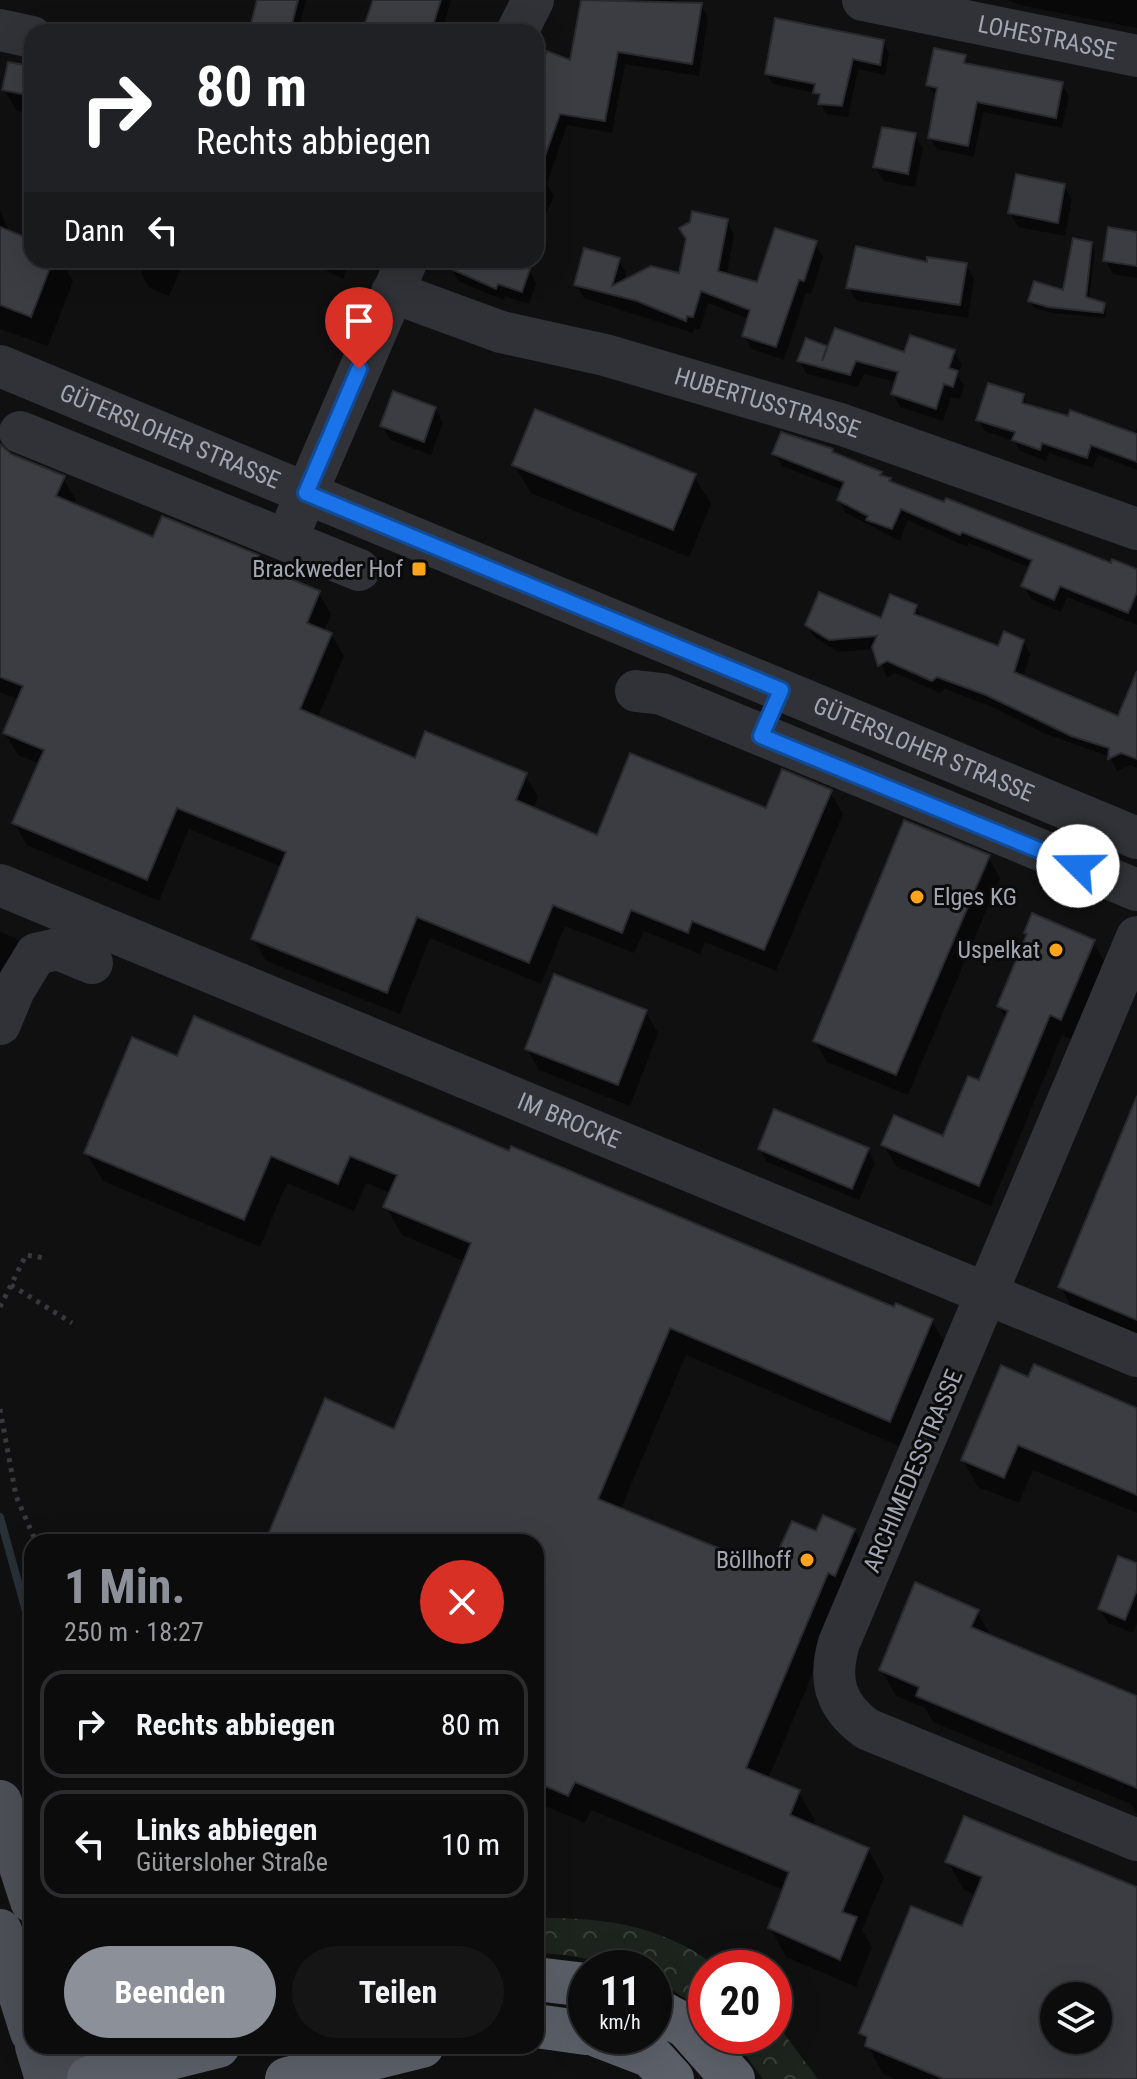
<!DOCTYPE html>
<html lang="de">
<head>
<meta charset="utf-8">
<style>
	:root { --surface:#0c0c0d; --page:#151516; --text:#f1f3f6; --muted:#9a9b9d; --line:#2c2c2e; --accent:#8c9099 }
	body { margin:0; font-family:"Roboto Condensed",sans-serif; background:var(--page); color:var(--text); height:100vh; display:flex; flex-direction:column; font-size:30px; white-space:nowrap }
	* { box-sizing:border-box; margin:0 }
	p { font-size:26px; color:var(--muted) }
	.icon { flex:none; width:44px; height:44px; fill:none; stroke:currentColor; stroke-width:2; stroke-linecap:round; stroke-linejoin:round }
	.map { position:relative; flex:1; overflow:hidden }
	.drawer { position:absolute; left:24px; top:1534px; width:520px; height:520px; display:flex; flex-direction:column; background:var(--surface); border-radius:24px; box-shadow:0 8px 32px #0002,0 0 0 2px var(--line) }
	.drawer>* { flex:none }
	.hud { position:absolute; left:24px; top:24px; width:520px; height:244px; border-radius:24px; box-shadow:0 8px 32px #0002,0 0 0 2px var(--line); background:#202124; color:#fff; overflow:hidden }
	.controls { position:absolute; left:1040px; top:1982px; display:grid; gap:16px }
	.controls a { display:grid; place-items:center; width:72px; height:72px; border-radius:50%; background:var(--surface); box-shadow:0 8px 32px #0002,0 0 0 2px var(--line); font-size:40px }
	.speed { position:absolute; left:568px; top:1950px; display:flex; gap:16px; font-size:40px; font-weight:700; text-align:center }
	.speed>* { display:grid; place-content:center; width:104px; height:104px; border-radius:50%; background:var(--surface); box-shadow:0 8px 32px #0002,0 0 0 2px var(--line); line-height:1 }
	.speed small { font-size:20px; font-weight:400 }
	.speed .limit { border:12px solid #d22; background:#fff; color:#111 }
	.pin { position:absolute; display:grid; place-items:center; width:68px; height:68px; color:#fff; margin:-82px -34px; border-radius:50% 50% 50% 0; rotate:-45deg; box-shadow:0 0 8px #0007 }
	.pin .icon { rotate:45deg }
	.me { position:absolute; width:88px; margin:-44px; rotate:292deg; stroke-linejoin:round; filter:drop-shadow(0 0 6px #0008) }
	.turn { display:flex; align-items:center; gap:28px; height:168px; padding:0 40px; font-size:36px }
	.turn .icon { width:104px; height:104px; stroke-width:2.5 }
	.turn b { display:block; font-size:56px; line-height:68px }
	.then { display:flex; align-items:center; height:76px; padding:0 40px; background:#0003; gap:16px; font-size:30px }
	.round { display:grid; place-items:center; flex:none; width:84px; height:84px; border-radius:42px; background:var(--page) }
	.overview { display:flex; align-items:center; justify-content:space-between; height:136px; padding:0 40px }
	h1 { font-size:48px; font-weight:700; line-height:60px; color:var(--accent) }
	.button { display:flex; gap:16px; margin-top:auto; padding:16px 40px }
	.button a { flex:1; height:92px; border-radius:48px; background:var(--accent); color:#fff; font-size:32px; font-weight:700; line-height:92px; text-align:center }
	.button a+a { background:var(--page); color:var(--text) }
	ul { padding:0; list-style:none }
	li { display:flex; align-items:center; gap:24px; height:108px; margin:0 16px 12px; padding:0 24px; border:4px solid var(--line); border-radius:24px }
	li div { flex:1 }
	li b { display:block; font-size:30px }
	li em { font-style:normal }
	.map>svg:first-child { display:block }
	.forest { fill:url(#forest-crowns) }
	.shadow { fill:#0007; fill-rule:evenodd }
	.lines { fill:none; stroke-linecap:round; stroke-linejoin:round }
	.stream { stroke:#283138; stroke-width:8 }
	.building { fill:#3c3d42; stroke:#2a2a2e; stroke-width:2; fill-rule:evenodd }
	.path { stroke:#37393e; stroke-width:5; stroke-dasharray:4 6; stroke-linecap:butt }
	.minor { stroke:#313237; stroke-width:42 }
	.major { stroke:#4c4f56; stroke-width:44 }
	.highway { stroke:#5c6068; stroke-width:44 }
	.route-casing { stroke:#114b97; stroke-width:20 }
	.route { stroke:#1a73e8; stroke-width:14 }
	.poi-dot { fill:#fea41c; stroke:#0b0b0c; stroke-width:3 }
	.labels { text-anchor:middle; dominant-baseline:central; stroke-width:6; stroke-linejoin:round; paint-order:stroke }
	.street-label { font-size:24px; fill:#a0a7b3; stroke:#0b0b0c }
	.poi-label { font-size:24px; fill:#a0a7b3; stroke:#0b0b0c; text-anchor:end }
</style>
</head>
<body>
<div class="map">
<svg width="1137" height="2079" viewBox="0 0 1137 2079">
	<defs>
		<pattern id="forest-crowns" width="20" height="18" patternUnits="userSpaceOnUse" patternTransform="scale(2)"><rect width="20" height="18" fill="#1c241d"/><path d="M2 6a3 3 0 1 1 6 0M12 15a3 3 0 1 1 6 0" fill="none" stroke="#3a413b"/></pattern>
	</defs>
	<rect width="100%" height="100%" fill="#101011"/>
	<path class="forest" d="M536,1918C605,1917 663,1925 719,1968H706V2012L654,1978V1968C614,1968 577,1953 536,1953Z
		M774,2020L818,2079H763L731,2036H774Z"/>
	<path class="shadow" d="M259,0H306L298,32H258L253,23Z
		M375,0H451L442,32H364Z
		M583,0H673L701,5L708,18L699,76L625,64L612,133L567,125L547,184L554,196L536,237V86L572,63Z
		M1007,0H1137V28L1024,6Z
		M883,42L889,53L885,75L858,69L848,117L826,114L816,93L773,84L767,74Z
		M964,56L970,66L1062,84L1069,96L1062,128L983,112L974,157L937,149L930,138L937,97L928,85Z
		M32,68V144L25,132L28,113L17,111L4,90Z
		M915,135L923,149L915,187L884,181L875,167Z
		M1064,186L1072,200L1065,236L1018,227L1010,212Z
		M0,211L10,233L32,242V260H61L73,281L48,346L0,329Z
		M727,221L734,234L727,275L758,285L815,243L823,257L811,294L806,293L784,360L752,349L744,336L749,319L708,303L700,329H694L693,333L584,298L576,284L618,259L626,273L623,283L680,275Z
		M1137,234V278L1113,274L1105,260Z
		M1091,243L1095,250L1089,300L1104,304L1106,318L1053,313L1034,308L1030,301L1064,292Z
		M147,260H179L182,266L169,296L150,288L141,274Z
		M304,260H351L343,279Z
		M455,260H526L522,268L529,270L536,283L529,304L505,296L504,300L458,281L451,268Z
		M928,264L966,265L974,279L968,318L857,301L848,287Z
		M826,348L828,352L906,355L954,352L962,365L958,376L964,386L960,399L951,397L943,421L900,407L893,394L896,382L864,374L857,387L807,374L799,361Z
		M1023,396L1029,407L1133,435L1137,428V470L1098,455L1093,468L1049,453L1046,461L1020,451L1014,441L985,431L978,419Z
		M435,408L443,423L431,455L391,440L382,426Z
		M0,446L10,456L63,478L76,500L73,506L154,539L257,557L266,571L318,592L331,614L324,632L331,634L344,656L317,719L416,761L525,775L538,797L533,810L598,838L767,810L830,792L843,814L776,971L705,942L700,954L644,931L634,953L565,926L541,984L430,938L400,1014L266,961L254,939L282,867L189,829L159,901L27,845L14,823L40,764L18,755L5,733L19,700L0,692Z
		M832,450L835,456L881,473L892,485L1085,556L1137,571V625L1067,597L1061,612L1031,599L1024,586L1031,568L969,543L967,547L908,520L900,541L846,513L839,500L843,490L782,466L775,454Z
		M514,465L694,476L711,504L689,557L531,493Z
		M916,607L923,620L999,649L1023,641L1030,654L1023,678L1119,718L1137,704V768L1130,765L1117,771L1110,757L1041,732L995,708L945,689L940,693L895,673L887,678L875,649L838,652L814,637L807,624L882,621Z
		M988,857L1000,878L908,1095L827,1062L815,1041Z
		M0,932L16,938L28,959L0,1011Z
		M1026,933L1093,942L1105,963L1073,1040L1062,1035L991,1206L896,1166L884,1145L944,1139L980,1083L1006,1019L999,1006L1028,936Z
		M646,1012L658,1033L630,1106L539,1070L527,1049Z
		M178,1059L510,1154L895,1309L932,1321L948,1349L906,1449L686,1355L620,1511L771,1572L817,1534L854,1530L870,1559L844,1600L768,1779L798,1792L815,1820L813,1825L868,1849L884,1878L862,1930L872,1947L856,1987L786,1957L770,1928L784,1890L591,1810L585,1823L536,1802V1542H267L395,1432L466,1262L402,1235L386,1207L391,1193L366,1183L354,1211L287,1183L260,1247L103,1181L86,1153Z
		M1137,1101V1338L1075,1313L1060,1286Z
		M760,1149L868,1150L875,1163L859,1200L767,1162Z
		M1029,1379L1137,1410V1513L1033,1470L1019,1503L978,1487L963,1460Z
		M1137,1565V1623L1133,1633L1108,1623L1100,1609Z
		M977,1612L993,1639L1137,1698V1814L1131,1804L933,1722L925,1708L896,1696L881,1669Z
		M948,1862L1137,1890V2079H895L883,2074L861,2033L963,1929L977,1895L964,1890ZM1054,1996H1098V2040H1054Z"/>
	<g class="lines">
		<path class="stream" d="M0,1517L32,1633"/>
	</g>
	<path class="building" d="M257,0H298L290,32L251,24Z
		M373,0H441L431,32H362Z
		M581,0L702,3L692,64L618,52L605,121L560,114L539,173L536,172V80L547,51L570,60Z
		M775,18L884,40L880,65L853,59L842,106L818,104L820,94L813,93L815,84L765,74Z
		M934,48L966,55L964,63L1063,82L1056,118L977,102L968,146L928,138L937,88L926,85Z
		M8,62L32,66V96L2,90Z
		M882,127L916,133L908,174L873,167Z
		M1016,174L1065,184L1058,223L1008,213Z
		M692,211L728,219L718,271L757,282L775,228L817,241L804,281L799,280L776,347L742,336L750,310L701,291L693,317L687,316L686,321L637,301L574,285L584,248L620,258L612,286L651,266L679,273L686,239L679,228L690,222Z
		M0,227L32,240V260H53L31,317L0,305Z
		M1108,227L1137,232V266L1103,261Z
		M1073,238L1092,242L1086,297L1105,303L1103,313L1048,307L1028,301L1034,281L1063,290Z
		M856,246L927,262V257L967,263L960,305L846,288Z
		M431,260H503L530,269L522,292L498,284L496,289Z
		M835,328L904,352L910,335L955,350L949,368L958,371L953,387L944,384L936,409L891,394L898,372L856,361L850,375L797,361L806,338L827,346L822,361Z
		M988,383L1024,394L1022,403L1068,416L1070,410L1137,434V462L1091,445L1087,458L1042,443L1040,450L1012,440L1015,432L976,420Z
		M393,391L436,407L424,442L380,426Z
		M535,409L696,474L673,530L512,465Z
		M781,432L833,449L832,452L882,472L880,475L891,478L889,481L944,502L946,498L1111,563L1112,559L1137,569V592L1128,613L1060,586L1054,600L1021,586L1032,560L962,532L960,535L901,509L892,529L866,520L868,516L837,500L844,482L772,454Z
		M0,444L11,454L65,476L56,496L153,537L162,516L259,555L255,564L320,591L307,623L332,633L300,709L415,758L425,731L527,773L516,800L597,835L630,753L766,808L782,769L832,790L764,950L692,921L688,933L631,910L622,933L553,905L529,963L417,917L387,993L251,939L286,852L177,808L147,880L12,823L44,750L3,733L23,686L0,677Z
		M819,592L881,618L890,594L917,605L914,614L998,646L1004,631L1024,640L1014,672L1118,716L1137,671V759L1121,753L1108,759L1109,748L1071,736L986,695L937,677L932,681L887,661L878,666L872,647L877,636L829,640L805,625Z
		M904,820L990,855L896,1075L813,1041Z
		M1032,913L1095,940L1061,1020L1050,1015L979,1186L881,1145L894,1115L943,1136L968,1076L979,1080L1008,1011L997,1006L1027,934L1024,933Z
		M554,974L647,1010L618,1085L525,1049Z
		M194,1016L509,1151L511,1146L894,1307L896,1303L933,1319L890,1422L670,1328L598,1499L770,1569L792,1521L816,1531L823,1515L855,1529L835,1576L828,1573L746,1768L800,1790L790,1815L869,1848L842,1912L857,1917L840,1960L768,1928L789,1872L575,1782L568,1796L536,1782V1542H265L325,1398L394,1429L471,1243L383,1207L397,1175L350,1156L338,1184L271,1156L244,1220L84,1153L132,1037L177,1056Z
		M1137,1096V1320L1058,1287Z
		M774,1109L869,1148L852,1189L758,1149Z
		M1034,1364L1137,1408V1495L1018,1445L1004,1478L961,1460L1001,1365L1028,1377Z
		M1118,1556L1137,1563V1590L1125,1620L1098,1609Z
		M915,1582L979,1610L971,1627L1137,1696V1788L916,1696L919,1687L879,1670Z
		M964,1816L1137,1887V2079H944L865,2046L867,2037L859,2033L911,1906L962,1926L982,1877L945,1862ZM1054,1996H1098V2040H1054Z"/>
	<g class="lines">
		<path class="path" d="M11,1285L72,1323
			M0,1307L26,1255L45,1258
			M0,1409L16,1496L36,1542"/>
		<g class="minor">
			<path id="s1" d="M863,0L1137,56"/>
			<path d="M0,30L32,37"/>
			<path d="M517,32L533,0"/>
			<path id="s2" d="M392,292L501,332L605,355L843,425L1137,529"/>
			<path id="s3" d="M0,366L1137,838"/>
			<path d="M20,432L359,570"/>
			<path d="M295,520L407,260"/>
			<path d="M636,691L662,694L1137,890"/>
			<path id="s4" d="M0,885L1137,1356"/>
			<path d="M1137,937L839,1643C828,1680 835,1706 867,1729L1137,1840"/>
			<path d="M0,1024L14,990L36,954L58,949L92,963"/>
		</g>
		<path class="major" d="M0,1802L32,1901
			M0,1931L32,2032
			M37,2046L47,2079
			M79,2046L89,2079"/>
		<path class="highway" d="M536,1979L586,1985
			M654,2009L686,2026L733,2079
			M536,2026L586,2033
			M599,2036L651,2056L672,2079
			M89,2078L218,2046
			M287,2079L422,2046"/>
	</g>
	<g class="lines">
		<defs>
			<path id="route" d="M359,369L306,493L781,690L761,736L1078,866"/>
		</defs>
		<use href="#route" class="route-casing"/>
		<use href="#route" class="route"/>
	</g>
	<g class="poi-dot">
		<rect x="411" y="561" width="16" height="16" rx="4"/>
		<circle cx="917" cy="897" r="8"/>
		<circle cx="1056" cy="950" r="8"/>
		<circle cx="807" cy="1560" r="8"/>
	</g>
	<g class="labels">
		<g class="street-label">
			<text stroke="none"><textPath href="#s1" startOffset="188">LOHESTRASSE</textPath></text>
			<text stroke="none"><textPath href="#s2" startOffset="392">HUBERTUSSTRASSE</textPath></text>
			<text stroke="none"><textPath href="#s3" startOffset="184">GÜTERSLOHER STRASSE</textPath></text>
			<text stroke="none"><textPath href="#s3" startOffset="1000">GÜTERSLOHER STRASSE</textPath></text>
			<text stroke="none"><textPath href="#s4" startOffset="616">IM BROCKE</textPath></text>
			<text transform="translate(913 1471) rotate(-67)">ARCHIMEDESSTRASSE</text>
		</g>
		<g class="poi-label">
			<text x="403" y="569">Brackweder Hof</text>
			<text x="933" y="897" text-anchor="start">Elges KG</text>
			<text x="1040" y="950">Uspelkat</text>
			<text x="791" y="1560">Böllhoff</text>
		</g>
	</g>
</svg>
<div class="controls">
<a><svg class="icon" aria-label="layers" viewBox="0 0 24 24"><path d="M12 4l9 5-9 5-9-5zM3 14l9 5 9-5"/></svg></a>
</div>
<div class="speed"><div>11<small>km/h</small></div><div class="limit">20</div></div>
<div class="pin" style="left:359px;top:369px;background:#d93025"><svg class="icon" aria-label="arrive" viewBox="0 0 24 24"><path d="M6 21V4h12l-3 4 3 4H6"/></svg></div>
<svg class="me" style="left:1078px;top:866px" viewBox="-20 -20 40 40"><circle r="19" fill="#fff"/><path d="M0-13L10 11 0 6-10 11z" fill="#1a73e8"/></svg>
<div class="hud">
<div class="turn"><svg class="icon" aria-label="right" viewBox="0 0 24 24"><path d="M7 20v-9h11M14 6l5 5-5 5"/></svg><div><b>80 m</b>Rechts abbiegen</div></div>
<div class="then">Dann<svg class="icon" aria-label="left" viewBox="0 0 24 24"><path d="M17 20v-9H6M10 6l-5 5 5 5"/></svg></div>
</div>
<section class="drawer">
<div class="overview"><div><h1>1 Min.</h1><p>250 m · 18:27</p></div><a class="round" style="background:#d93025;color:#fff"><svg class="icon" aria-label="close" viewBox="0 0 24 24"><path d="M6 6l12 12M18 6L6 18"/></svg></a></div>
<ul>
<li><svg class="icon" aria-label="right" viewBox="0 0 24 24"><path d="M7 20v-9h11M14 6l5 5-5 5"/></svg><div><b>Rechts abbiegen</b></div><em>80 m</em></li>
<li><svg class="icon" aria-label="left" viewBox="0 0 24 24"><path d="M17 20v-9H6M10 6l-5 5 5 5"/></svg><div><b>Links abbiegen</b><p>Gütersloher Straße</p></div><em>10 m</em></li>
</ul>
<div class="button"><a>Beenden</a><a>Teilen</a></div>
</section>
</div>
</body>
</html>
